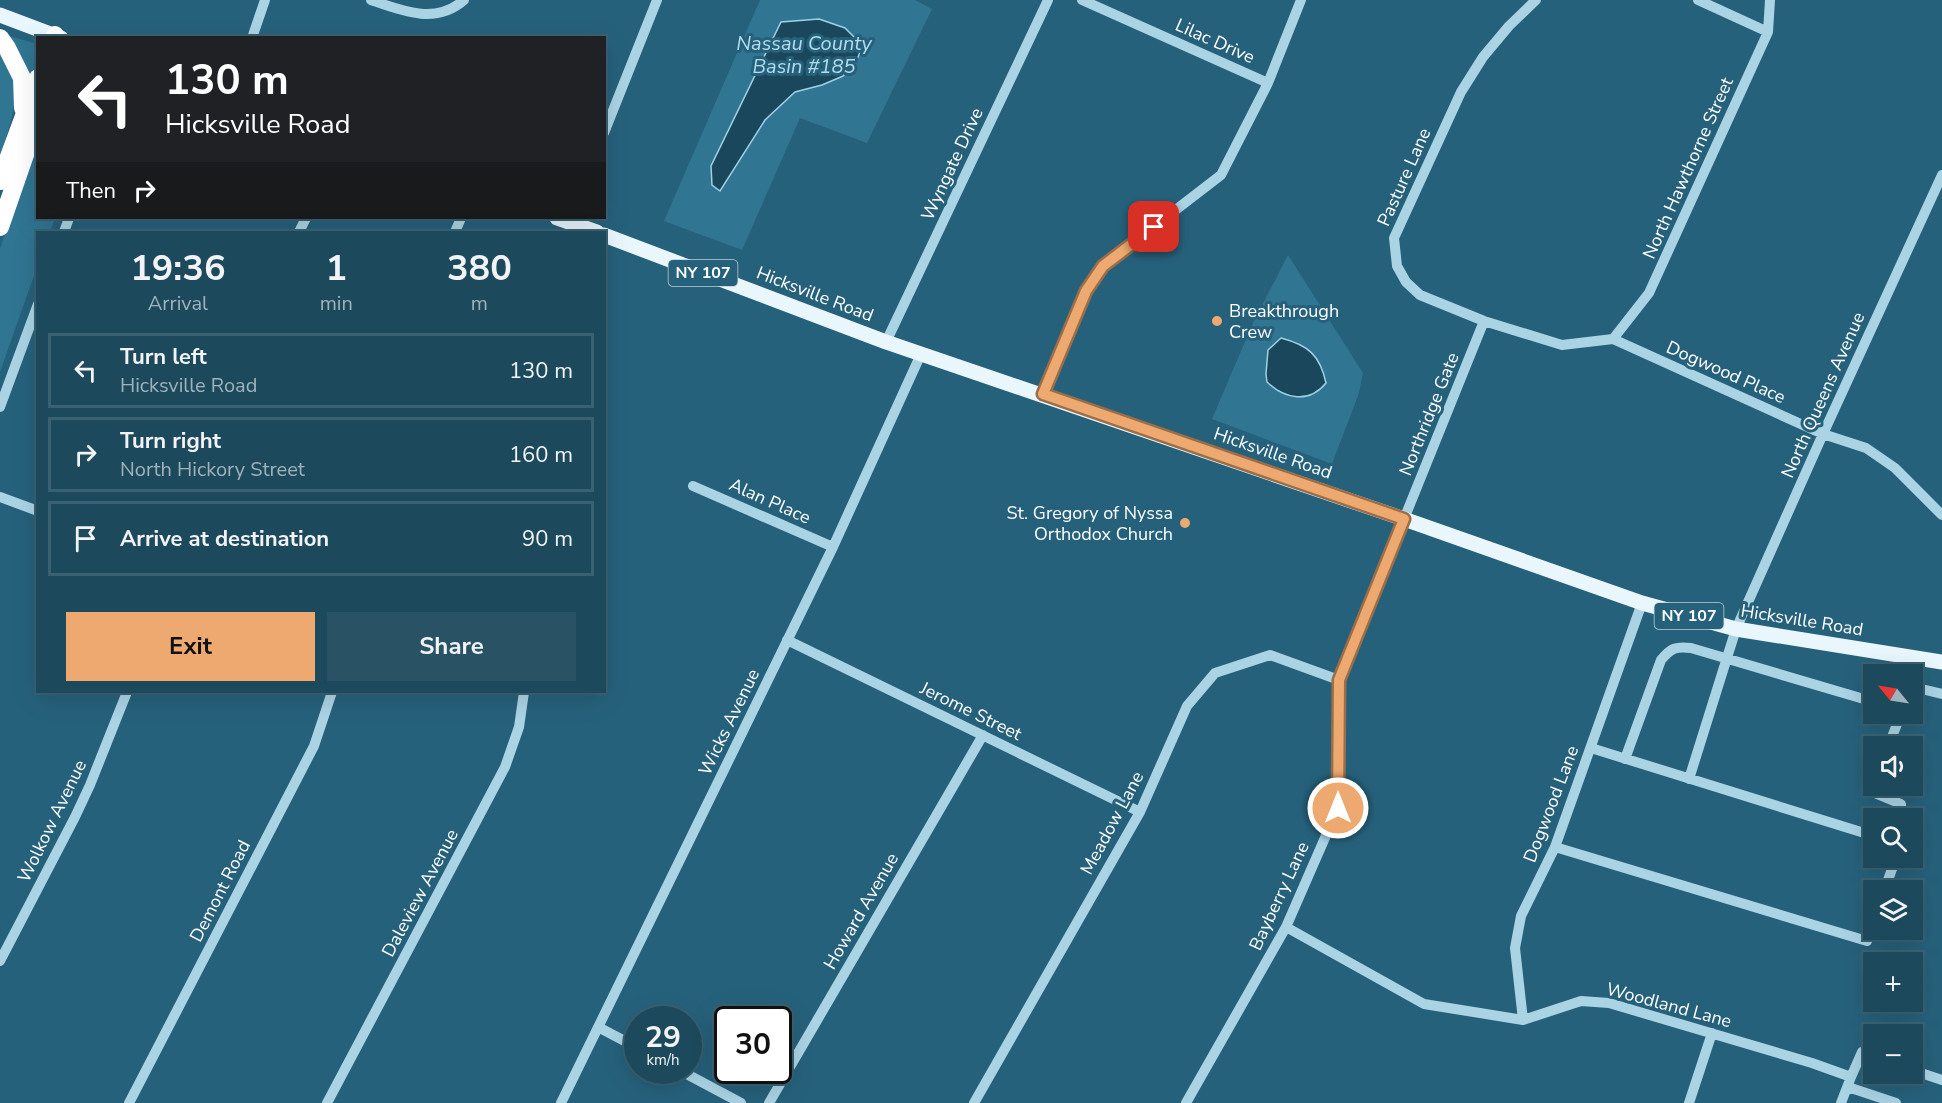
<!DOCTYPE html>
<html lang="en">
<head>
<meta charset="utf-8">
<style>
	:root { --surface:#1c495c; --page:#295365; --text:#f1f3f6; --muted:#a0b2bb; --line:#3a6172; --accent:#eda96f }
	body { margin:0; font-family:"Nunito Sans",sans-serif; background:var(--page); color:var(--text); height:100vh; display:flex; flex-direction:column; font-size:22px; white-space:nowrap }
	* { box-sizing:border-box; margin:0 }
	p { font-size:20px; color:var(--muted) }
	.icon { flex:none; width:33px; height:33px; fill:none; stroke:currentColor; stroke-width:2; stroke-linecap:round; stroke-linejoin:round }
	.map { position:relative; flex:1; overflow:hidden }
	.side { position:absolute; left:36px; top:231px; width:570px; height:462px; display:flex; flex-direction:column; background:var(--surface); border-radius:0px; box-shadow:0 6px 24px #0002,0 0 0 2px var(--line) }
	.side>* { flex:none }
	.top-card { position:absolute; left:36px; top:36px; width:570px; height:183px; border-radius:0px; box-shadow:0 6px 24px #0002,0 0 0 2px var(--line); background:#202124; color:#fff; overflow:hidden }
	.needle { width:39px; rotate:300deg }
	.tools { position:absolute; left:1863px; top:664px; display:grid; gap:12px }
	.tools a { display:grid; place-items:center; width:60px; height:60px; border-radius:0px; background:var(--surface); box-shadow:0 6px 24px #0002,0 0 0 2px var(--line); font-size:30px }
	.speed { position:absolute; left:624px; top:1006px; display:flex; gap:12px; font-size:30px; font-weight:700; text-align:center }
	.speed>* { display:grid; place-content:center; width:78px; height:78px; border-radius:50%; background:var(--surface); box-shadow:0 6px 24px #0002,0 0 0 2px var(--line); line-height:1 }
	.speed small { font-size:15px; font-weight:400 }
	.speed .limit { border:3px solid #111; border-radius:9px; background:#fff; color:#111 }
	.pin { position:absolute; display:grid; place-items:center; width:51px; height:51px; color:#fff; margin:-26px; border-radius:12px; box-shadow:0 3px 9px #0006 }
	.me { position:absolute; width:66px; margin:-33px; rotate:0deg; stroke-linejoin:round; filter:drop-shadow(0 0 4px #0008) }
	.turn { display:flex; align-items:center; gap:21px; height:126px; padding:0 30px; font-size:27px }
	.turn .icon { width:78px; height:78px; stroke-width:2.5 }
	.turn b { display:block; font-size:42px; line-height:51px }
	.then { display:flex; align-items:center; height:57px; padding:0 30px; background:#0003; gap:12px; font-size:22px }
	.eta { display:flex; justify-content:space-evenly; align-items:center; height:102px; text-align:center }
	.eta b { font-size:36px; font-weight:700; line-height:42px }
	.cta { display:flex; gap:12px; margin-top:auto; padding:12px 30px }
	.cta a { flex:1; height:69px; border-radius:0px; background:var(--accent); color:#111; font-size:24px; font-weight:700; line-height:69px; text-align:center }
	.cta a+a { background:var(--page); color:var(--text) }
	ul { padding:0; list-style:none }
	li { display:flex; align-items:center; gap:18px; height:75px; margin:0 12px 9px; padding:0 18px; border:3px solid var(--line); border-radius:0px }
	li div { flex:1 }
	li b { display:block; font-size:22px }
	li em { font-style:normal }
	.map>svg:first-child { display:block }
	.green { fill:#307592 }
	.water { fill:#1a475c; stroke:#9ed1e5; stroke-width:1.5 }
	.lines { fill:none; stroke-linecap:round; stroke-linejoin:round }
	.minor { stroke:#aad3e4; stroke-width:10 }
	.major { stroke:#e9f6fc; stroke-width:15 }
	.highway { stroke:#fff; stroke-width:18 }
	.route-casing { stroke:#9a6e48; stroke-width:15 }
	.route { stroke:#eda96f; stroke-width:10 }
	.poi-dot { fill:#eda96f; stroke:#26617b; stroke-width:2 }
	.labels { text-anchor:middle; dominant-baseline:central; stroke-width:6; stroke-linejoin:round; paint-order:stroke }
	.shield { fill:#26617b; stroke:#bed0d7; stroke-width:1.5 }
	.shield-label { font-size:16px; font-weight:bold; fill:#fff }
	.street-label { font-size:18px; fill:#fff; stroke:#26617b }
	.poi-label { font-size:18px; fill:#fff; stroke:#26617b; text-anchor:start }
	.water-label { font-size:20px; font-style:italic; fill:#b5dcec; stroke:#26617b }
</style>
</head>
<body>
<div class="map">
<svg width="1942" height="1103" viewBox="0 0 1942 1103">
	<rect width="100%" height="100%" fill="#26617b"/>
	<path class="green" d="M760,0H915L932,9L867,143L800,118L742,250L664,221Z
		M6,35L37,44V66L28,93Z
		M0,48C26,82 13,118 0,155Z
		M37,144L38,218H55L50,232H38L37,267L0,372V248Z
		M1288,255L1363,373L1359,393L1332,464L1212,419L1253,323Z"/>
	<path class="water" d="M819,19L845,28L859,42L860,52L856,62L843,76L822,85L795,92L765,120L720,191L712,185L711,166L781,22Z
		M1281,338C1308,345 1320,355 1326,383C1309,404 1285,399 1267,382L1266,374L1268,350Z"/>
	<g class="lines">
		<path class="minor" d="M371,0C402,11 436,25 464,0
			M1082,0L1268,83
			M1536,0L1509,26L1483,57L1461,92L1394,238L1397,266L1406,282L1420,295L1484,321L1562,345L1613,339
			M1698,0L1768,32
			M252,38L265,0
			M604,133L657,0
			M64,232L69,218
			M299,232L306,218
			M455,232L461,218
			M1613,339L1649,293L1768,32L1770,0
			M1613,339L1823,434L1866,448L1895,468L1942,515
			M886,342L1048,0
			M1043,394L1086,291L1103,266L1221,175L1268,83L1301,0
			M0,407L38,304
			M693,486L833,547
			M0,497L38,511
			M787,640L1140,812
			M1912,657L1911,666L1916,673L1912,688
			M1903,675L1904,670L1911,666
			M1913,687L1942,694
			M1888,747L1901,714
			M1591,748L1874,836
			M1625,759L1661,660C1671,648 1676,646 1691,648L1874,702
			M1689,779L1736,629L1823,434L1942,175
			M1874,786L1872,792L1901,804L1902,819
			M1555,847L1867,941L1874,921
			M1884,891L1896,858
			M1286,927L1424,1004L1523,1020L1581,1001L1609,1003L1812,1063L1851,1077L1841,1103
			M0,961L75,817L90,785L127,692
			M1523,1020L1515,948L1521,916L1555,847L1642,603
			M598,1027L638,1048
			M1912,1070L1942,1080
			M681,1071L741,1103
			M1851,1077L1862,1052L1874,1056
			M1848,1087L1896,1103
			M129,1103L314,746L332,692
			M327,1103L505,767L519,727L524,692
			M561,1103L833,547L921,354
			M769,1103L983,735
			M974,1103L1140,812L1187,706L1215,673L1270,655L1339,680
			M1186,1103L1286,927L1338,808L1339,680L1484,321
			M1689,1103L1712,1033"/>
		<path class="major" d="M0,15L61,38
			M557,218L597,232
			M604,235L886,342L1404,519L1642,603L1736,629L1942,662"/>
		<path class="highway" d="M0,38L7,48L22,78L23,108
			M54,38L55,35
			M0,181L38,78
			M0,227L38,117"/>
	</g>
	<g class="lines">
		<defs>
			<path id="route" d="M1154,227L1103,266L1086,291L1043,394L1404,519L1339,680L1338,808"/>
		</defs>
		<use href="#route" class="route-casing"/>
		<use href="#route" class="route"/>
	</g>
	<g class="poi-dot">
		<circle cx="1217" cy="321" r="6"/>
		<circle cx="1185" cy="523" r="6"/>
	</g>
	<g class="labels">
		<g class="shield">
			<rect x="668.5" y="260" width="69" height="26" rx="4.5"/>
			<rect x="1654.5" y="603" width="69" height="26" rx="4.5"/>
		</g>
		<g class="shield-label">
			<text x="703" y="273">NY 107</text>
			<text x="1689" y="616">NY 107</text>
		</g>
		<g class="street-label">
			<text transform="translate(1215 41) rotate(24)">Lilac Drive</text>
			<text transform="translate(952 164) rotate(-65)">Wyngate Drive</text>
			<text transform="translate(1688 168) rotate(-66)">North Hawthorne Street</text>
			<text transform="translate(1404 177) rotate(-66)">Pasture Lane</text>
			<text transform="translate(815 294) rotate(21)">Hicksville Road</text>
			<text transform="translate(1726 372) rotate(24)">Dogwood Place</text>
			<text transform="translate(1823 395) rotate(-66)">North Queens Avenue</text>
			<text transform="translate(1429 414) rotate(-68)">Northridge Gate</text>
			<text transform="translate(1273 453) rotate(19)">Hicksville Road</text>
			<text transform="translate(770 501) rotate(24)">Alan Place</text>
			<text transform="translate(1802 620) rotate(9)">Hicksville Road</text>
			<text transform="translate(971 711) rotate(26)">Jerome Street</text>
			<text transform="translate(729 722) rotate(-64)">Wicks Avenue</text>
			<text transform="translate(1551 804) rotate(-69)">Dogwood Lane</text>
			<text transform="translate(52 821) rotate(-64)">Wolkow Avenue</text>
			<text transform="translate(1112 823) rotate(-62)">Meadow Lane</text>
			<text transform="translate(220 891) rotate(-63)">Demont Road</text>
			<text transform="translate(420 893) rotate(-62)">Daleview Avenue</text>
			<text transform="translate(1279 896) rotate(-65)">Bayberry Lane</text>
			<text transform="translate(861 911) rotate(-60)">Howard Avenue</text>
			<text transform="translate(1669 1005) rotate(15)">Woodland Lane</text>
		</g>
		<g class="poi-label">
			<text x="1229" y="311">Breakthrough<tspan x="1229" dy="21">Crew</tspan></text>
			<text x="1173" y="513" text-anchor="end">St. Gregory of Nyssa<tspan x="1173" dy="21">Orthodox Church</tspan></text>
		</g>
		<g class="water-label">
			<text x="804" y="43">Nassau County<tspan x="804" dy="23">Basin #185</tspan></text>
		</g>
	</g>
</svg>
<div class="tools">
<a><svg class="needle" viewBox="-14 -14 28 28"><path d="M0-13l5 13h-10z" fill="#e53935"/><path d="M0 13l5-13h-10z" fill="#a0b2bb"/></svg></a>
<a><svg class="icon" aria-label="sound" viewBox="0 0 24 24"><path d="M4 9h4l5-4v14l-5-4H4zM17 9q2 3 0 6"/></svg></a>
<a><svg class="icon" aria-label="search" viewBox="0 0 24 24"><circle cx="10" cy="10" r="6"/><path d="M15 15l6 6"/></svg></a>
<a><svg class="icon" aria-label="layers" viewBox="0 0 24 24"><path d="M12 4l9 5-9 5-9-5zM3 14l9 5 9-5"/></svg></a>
<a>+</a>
<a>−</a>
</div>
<div class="speed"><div>29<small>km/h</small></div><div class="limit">30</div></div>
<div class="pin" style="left:1154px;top:227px;background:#d93025"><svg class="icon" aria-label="arrive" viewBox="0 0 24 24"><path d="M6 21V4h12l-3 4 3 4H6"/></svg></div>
<svg class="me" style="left:1338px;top:808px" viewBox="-20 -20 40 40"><circle r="17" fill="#eda96f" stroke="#fff" stroke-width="3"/><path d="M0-11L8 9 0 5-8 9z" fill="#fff"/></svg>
<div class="top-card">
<div class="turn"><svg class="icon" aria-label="left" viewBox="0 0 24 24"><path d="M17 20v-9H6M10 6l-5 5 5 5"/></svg><div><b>130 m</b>Hicksville Road</div></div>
<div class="then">Then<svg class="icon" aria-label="right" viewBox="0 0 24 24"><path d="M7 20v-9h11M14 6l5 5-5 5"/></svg></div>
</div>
<section class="side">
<div class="eta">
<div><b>19:36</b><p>Arrival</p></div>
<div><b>1</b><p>min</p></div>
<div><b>380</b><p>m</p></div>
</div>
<ul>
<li><svg class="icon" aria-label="left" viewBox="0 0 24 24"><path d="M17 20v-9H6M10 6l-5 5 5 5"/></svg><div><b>Turn left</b><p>Hicksville Road</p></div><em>130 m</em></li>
<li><svg class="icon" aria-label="right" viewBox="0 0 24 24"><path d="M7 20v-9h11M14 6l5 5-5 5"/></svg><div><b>Turn right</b><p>North Hickory Street</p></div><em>160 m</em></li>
<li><svg class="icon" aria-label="arrive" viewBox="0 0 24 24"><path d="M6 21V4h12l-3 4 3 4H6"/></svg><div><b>Arrive at destination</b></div><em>90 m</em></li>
</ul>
<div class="cta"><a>Exit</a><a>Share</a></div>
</section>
</div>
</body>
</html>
